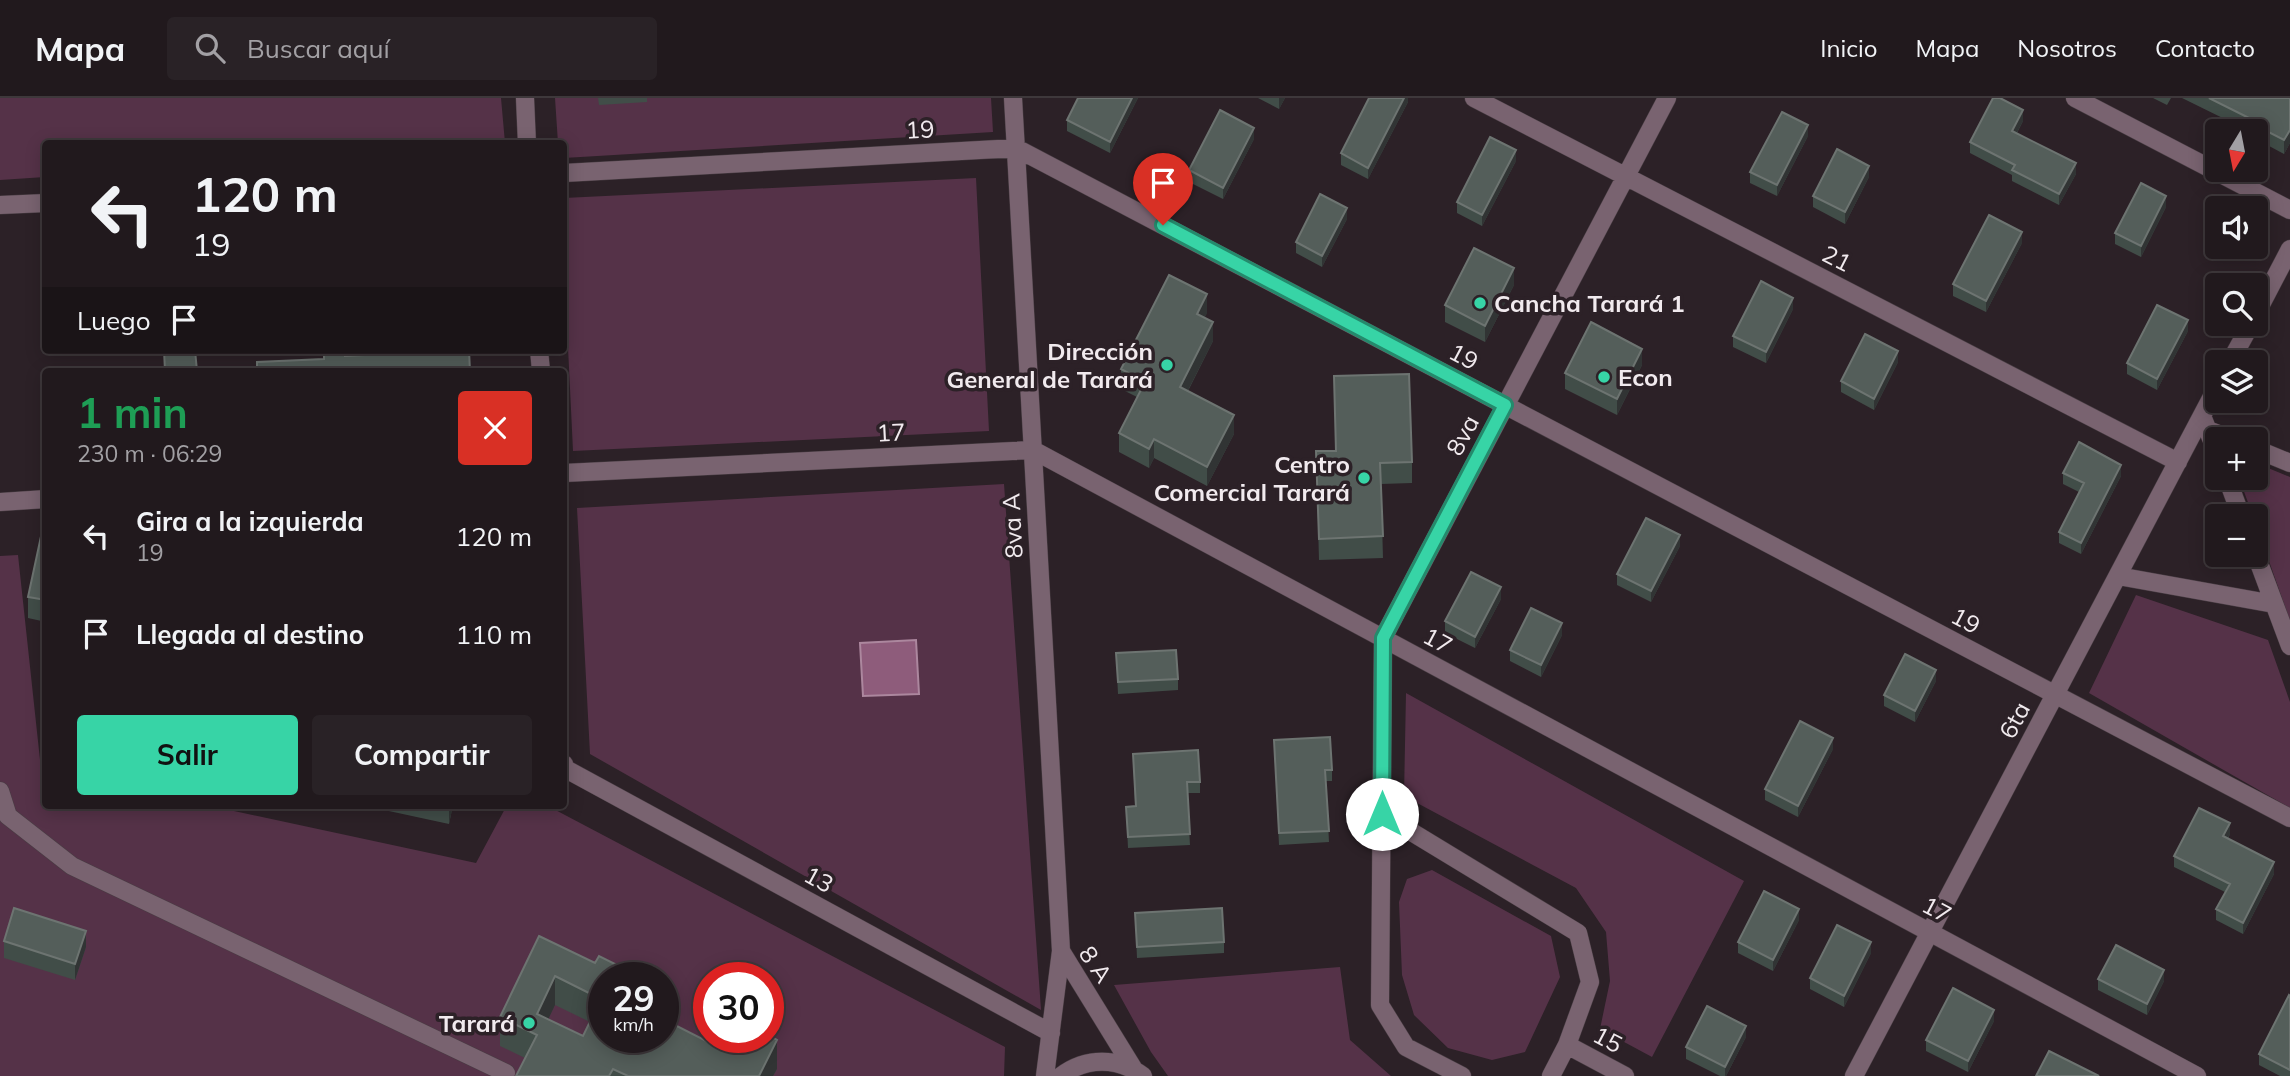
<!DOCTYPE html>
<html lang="es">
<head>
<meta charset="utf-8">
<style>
	:root { --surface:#21191d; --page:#292226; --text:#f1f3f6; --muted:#a2a0a4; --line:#3e383b; --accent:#37d4a6 }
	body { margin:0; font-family:Mulish,sans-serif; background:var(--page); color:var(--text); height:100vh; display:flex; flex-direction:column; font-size:26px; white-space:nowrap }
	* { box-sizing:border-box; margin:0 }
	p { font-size:23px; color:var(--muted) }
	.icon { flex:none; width:38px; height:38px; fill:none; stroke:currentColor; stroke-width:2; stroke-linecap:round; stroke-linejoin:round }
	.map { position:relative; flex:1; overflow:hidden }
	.details { position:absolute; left:42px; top:270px; width:525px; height:441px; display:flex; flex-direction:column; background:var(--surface); border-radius:7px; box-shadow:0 4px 18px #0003,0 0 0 2px var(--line) }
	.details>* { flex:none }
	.banner { position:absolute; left:42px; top:42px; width:525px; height:214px; border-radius:7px; box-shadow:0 4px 18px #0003,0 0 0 2px var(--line); background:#21191d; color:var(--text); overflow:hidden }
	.needle { width:46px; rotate:190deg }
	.tools { position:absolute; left:2205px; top:21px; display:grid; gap:14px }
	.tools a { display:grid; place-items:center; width:63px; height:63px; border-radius:7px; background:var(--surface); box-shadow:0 4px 18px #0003,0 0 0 2px var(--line); font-size:35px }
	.speed { position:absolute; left:588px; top:864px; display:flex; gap:14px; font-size:35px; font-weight:700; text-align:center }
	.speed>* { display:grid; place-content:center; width:91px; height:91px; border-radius:50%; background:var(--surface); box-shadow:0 4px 18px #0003,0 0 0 2px var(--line); line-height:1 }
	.speed small { font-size:18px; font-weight:400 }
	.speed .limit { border:10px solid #d22; background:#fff; color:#111 }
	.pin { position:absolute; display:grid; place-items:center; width:60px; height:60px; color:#fff; margin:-72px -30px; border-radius:50% 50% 50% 0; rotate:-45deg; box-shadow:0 0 7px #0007 }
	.pin .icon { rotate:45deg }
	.me { position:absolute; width:77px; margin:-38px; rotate:0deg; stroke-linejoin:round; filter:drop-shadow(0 0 5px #0008) }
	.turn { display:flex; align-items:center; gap:24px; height:147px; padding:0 35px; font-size:32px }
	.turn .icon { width:91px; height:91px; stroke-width:2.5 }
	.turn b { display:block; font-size:49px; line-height:60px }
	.then { display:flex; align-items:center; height:66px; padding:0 35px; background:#0003; gap:14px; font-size:26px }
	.round { display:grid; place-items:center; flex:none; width:74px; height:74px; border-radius:7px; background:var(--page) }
	.head { display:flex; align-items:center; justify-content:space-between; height:119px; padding:0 35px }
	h1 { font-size:42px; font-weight:700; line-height:52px; color:#1e9e55 }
	.button { display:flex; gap:14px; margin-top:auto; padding:14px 35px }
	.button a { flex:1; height:80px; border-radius:7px; background:var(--accent); color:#111; font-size:28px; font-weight:700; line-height:80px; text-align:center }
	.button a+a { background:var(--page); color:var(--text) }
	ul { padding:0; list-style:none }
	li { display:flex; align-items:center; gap:21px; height:98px; padding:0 35px }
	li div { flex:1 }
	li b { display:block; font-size:26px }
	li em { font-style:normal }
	header { display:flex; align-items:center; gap:42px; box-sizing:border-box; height:98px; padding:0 35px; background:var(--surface); border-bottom:2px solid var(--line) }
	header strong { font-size:33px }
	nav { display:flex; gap:38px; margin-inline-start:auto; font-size:24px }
	.search { width:490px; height:63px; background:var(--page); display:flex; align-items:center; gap:18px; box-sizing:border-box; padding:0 24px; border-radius:7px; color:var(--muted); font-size:26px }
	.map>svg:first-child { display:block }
	.green { fill:#553248; fill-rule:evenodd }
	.water { fill:#8e5c7b; stroke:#ac879e; stroke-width:2 }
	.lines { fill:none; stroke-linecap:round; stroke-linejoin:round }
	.minor-casing { stroke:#483d43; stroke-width:19 }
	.minor { stroke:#796370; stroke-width:18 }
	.wall { fill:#414d48; fill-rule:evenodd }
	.shaded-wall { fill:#313434 }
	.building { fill:#545e5a; stroke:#6d7471; stroke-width:2; fill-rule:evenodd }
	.route-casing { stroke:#248a6c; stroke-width:18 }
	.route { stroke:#37d4a6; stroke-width:12 }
	.poi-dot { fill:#37d4a6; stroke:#2c2127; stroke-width:2.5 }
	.labels { text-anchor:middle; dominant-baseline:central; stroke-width:7; stroke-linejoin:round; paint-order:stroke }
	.street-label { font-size:24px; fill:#f1eaee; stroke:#2c2127 }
	.poi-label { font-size:24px; font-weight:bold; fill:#f1eaee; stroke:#2c2127; text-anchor:end }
</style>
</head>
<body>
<header>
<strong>Mapa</strong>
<div class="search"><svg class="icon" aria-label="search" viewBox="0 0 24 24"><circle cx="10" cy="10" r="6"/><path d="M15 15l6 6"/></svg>Buscar aquí</div>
<nav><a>Inicio</a><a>Mapa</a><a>Nosotros</a><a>Contacto</a></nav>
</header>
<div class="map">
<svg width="2290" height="978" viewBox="0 0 2290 978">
	<rect width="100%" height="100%" fill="#2c2127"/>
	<path class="green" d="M0,0H501L505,45L46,46L45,79L0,82Z
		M555,0H991L993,34L564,60V46L558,45Z
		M976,80L989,333L573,353L564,166V100Z
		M2256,365L2290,379V523L2256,426V418H2253L2239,380H2256Z
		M1004,386L1041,912L590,656L577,410Z
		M18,457L41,671L45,673L46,707H206L476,765L507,707H546L1005,949L1004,978H0V458ZM604,880H663V940H604ZM709,880H768V940H709Z
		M2136,497L2268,542L2290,604V710L2089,595Z
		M1406,595L1744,783L1652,959L1600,931L1610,883L1606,834L1576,790L1404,698Z
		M1432,772L1551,838L1560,879L1525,954L1492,962L1448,950L1414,917L1402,877L1399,804L1407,781Z
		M1340,869L1350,942L1391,978H1168L1151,954L1114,887Z"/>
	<path class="water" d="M916,542L919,596L863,598L860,545Z"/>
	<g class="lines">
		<defs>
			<path id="minor" d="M525,0L527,46
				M1013,0L1061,853
				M1474,0L2178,364
				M2075,0L2290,112
				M564,75L1016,50L2290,720
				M0,107L46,105
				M2256,216L2290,151
				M539,252L541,273
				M2230,264L2251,226
				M2202,318L2217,355
				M2208,332L2231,341
				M2256,351L2290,365
				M564,375L1033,352L2197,978
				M2227,380L2241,418
				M0,404L46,401
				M2256,457L2290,548
				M2118,478L2274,506
				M564,666V670L1051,935
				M0,693L8,718L72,768L506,975
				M1382,716L1578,835L1590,884L1567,947L1551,978
				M1567,947L1625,978
				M1045,978L1061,853L1133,970
				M1061,978C1086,959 1118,959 1143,978
				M1462,978L1406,949L1380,907L1383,540L1667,0
				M1854,978L2217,289"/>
		</defs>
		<use href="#minor" class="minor-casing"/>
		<use href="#minor" class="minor"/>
	</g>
	<path class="wall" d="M598,0H647V4L599,7Z
		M1078,0H1138L1110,55L1067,33V22Z
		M1258,0H1285L1279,11Z
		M1408,0V4L1368,81L1341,67V55Z
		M2153,0H2171L2167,7Z
		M2182,0H2290V45L2284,56L2256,41V33H2247V32Z
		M2023,23L2017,35L2076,76L2059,107L2012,83V77L1970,55V44Z
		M1808,38L1777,98L1750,85V74Z
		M1254,41L1223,101L1189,84V72Z
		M1516,63L1482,128L1457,115V104Z
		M1869,79L1845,126L1813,109V98Z
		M2166,109L2141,159L2115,146V135Z
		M1347,121L1322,169L1296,155V144Z
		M2022,145L1986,214L1953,198V186Z
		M1514,187L1485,244L1445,224V207Z
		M1793,211L1766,265L1733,249V238Z
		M1207,215L1204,220L1213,243L1188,293L1234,336L1207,388L1154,360L1149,370L1119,354V335L1137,299L1121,291V271Z
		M2188,233L2157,292L2127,276V265Z
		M1898,264L1874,312L1841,294V283Z
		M1642,267L1617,317L1565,291V275Z
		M1334,278L1412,364V385L1381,386L1383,460L1319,462L1316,353H1336Z
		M2063,375L2121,378L2081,456L2059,445V434L2079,394L2063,386Z
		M46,430V524L28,520V499Z
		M1680,448L1651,504L1617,487V476Z
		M1501,501L1475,550L1445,535V523Z
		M1562,537L1541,579L1510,563V552Z
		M1116,555L1178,581V592L1118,596Z
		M1936,583L1915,624L1884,608V597Z
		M1274,642L1332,672V683H1326L1329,744L1279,747Z
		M1833,651L1798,719L1765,702V691Z
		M1133,656L1200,684V695H1187L1190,747L1128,750L1126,709L1135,708Z
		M361,707H453L449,726Z
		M2230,736L2228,741L2274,776L2243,836L2216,822V811L2225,794L2174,769V758Z
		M1135,815L1224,844V855L1137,860Z
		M1799,822L1773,873L1738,855V844Z
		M539,838L667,923L714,947L777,971L773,978H516L525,960L500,948V919ZM555,907L590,924L583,938L548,921Z
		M4,843L86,849L75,882L4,860Z
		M1871,855L1844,909L1810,891V880Z
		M2098,881L2164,883L2147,917L2098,892Z
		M2290,898V978H2280L2259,967V956Z
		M1994,923L1968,974L1926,953V942Z
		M1746,939L1726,978H1720L1686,961V949Z"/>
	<path class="shaded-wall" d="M1132,0H1138L1110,55V44Z
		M1279,0H1285L1279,11Z
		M1404,0H1408V4L1368,81V70Z
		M2023,12V23L2012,44V33Z
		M1808,27V38L1777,98V87Z
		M1254,30V41L1223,101V90Z
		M2290,32V45L2284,56V42Z
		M1516,52V63L1482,128V117Z
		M2076,65V76L2059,107V96Z
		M1869,68V79L1845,126V114Z
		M2166,98V109L2141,159V148Z
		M1347,110V121L1322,169V158Z
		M2022,134V145L1986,214V203Z
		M1514,170V187L1485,244V228Z
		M1207,196V215L1197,235V216Z
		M1793,200V211L1766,265V254Z
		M2188,222V233L2157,292V281Z
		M1213,224V243L1180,308V289Z
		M1642,251V267L1617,317V301Z
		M1898,253V264L1874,312V301Z
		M1234,317V336L1207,388V369Z
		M1154,341V360L1149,370V351Z
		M2121,367V378L2081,456V445Z
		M1680,437V448L1651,504V493Z
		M1501,489V501L1475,550V539Z
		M1562,525V537L1541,579V567Z
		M1936,572V583L1915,624V613Z
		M1833,640V651L1798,719V708Z
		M449,707H453L449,726Z
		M2230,725V736L2223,749V738Z
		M2274,764V776L2243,836V825Z
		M1799,811V822L1773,873V862Z
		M86,833V849L75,882V866Z
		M1871,844V855L1844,909V898Z
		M2164,872V883L2147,917V906Z
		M555,878V907L537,945V916Z
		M1994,912V923L1968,974V963Z
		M1746,928V939L1726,978H1725V969Z
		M777,942V971L773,978H759Z"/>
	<path class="building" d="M1078,0H1132L1110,44L1067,22Z
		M1369,0H1404L1368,70L1341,55Z
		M1993,0H2000L2023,12L2012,33L2076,65L2059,96L2012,72L2015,67L1970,44Z
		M2209,0H2290V32L2284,42L2247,23L2249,20Z
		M1220,12L1254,30L1223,90L1189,72Z
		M1782,14L1808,27L1777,87L1750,74Z
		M1490,39L1516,52L1482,117L1457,104Z
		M1837,51L1869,68L1845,114L1813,98Z
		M2141,85L2166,98L2141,148L2115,135Z
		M1320,96L1347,110L1322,158L1296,144Z
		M1989,117L2022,134L1986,203L1953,186Z
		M1474,150L1514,170L1485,228L1445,207Z
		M1169,177L1207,196L1197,216L1213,224L1180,289L1234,317L1207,369L1154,341L1149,351L1119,335L1145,284L1121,271Z
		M1761,183L1793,200L1766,254L1733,238Z
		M2157,207L2188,222L2157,281L2127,265Z
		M1591,224L1642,251L1617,301L1565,275Z
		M1865,236L1898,253L1874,301L1841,283Z
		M164,252H195L197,273H165Z
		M324,252H345V258L469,252L470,273H257V264L324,261Z
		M1409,276L1412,364L1380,365L1383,438L1319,441L1316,353H1336L1334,278Z
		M2079,344L2121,367L2081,445L2059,434L2084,385L2063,375Z
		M1646,420L1680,437L1651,493L1617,476Z
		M43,429L46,430V502L28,499Z
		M1471,474L1501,489L1475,539L1445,523Z
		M1531,510L1562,525L1541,567L1510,552Z
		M1176,552L1178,581L1118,584L1116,555Z
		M1905,556L1936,572L1915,613L1884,597Z
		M1800,623L1833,640L1798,708L1765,691Z
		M1330,639L1332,672H1325L1329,733L1279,735L1274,642Z
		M1198,652L1200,684H1187L1190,736L1128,739L1126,709L1136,708L1133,656Z
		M2199,710L2230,725L2223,738L2274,764L2243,825L2216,811L2230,786L2174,758Z
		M1764,793L1799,811L1773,862L1738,844Z
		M14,810L86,833L75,866L4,843Z
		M1222,810L1224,844L1137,849L1135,815Z
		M1837,827L1871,844L1844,898L1810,880Z
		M539,838L595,865L599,858L643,880H604V940H663V921L714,947L718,940H768V937L777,942L759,978H628L613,971L609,978H516L537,937L500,919ZM555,878L601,901L583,938L537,916Z
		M2116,847L2164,872L2147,906L2098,881Z
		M1953,890L1994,912L1968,963L1926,942Z
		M2289,897L2290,898V972L2259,956Z
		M1707,908L1746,928L1725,969L1686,949Z
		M663,912L667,914L663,921Z
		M2049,953L2099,978H2036Z"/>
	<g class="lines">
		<defs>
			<path id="route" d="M1163,127L1505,307L1383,540L1382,716"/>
		</defs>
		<use href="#route" class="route-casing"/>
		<use href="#route" class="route"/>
	</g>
	<g class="poi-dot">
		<circle cx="1480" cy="205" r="7"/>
		<circle cx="1167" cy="267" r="7"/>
		<circle cx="1604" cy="279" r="7"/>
		<circle cx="1364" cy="380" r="7"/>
		<circle cx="529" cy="925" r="7"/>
	</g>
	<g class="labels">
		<g class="street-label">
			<text transform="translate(920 31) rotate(-3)">19</text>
			<text transform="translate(1837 160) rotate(27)">21</text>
			<text transform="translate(1464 258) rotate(28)">19</text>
			<text transform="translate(891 334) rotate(-3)">17</text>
			<text transform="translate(1462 337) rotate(-62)">8va</text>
			<text transform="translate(1012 428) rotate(-93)">8va A</text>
			<text transform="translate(1966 522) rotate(28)">19</text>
			<text transform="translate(1438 542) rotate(28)">17</text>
			<text transform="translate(2014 622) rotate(-62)">6ta</text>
			<text transform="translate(819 781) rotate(29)">13</text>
			<text transform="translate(1937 811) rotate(28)">17</text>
			<text transform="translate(1096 866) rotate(56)">8 A</text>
			<text transform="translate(1608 941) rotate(28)">15</text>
		</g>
		<g class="poi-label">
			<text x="1494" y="205" text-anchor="start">Cancha Tarará 1</text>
			<text x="1153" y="253">Dirección<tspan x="1153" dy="28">General de Tarará</tspan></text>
			<text x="1618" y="279" text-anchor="start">Econ</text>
			<text x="1350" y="366">Centro<tspan x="1350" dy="28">Comercial Tarará</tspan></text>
			<text x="515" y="925">Tarará</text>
		</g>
	</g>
</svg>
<div class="tools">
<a><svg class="needle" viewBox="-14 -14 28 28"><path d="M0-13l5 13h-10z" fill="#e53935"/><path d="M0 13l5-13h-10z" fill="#a2a0a4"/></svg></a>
<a><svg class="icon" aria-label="sound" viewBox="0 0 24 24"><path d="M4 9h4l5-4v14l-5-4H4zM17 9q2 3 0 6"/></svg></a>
<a><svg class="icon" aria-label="search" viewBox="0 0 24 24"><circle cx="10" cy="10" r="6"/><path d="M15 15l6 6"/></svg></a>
<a><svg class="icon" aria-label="layers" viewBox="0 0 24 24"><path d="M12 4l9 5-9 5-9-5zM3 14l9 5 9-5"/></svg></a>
<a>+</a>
<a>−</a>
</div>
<div class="speed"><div>29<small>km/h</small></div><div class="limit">30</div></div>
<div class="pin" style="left:1163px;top:127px;background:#d93025"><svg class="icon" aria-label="arrive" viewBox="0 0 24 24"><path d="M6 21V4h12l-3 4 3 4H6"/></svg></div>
<svg class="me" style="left:1382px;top:716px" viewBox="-20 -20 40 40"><circle r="19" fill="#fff"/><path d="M0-13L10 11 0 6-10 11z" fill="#37d4a6"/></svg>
<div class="banner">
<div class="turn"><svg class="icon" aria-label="left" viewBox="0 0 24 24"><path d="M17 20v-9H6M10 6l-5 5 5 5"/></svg><div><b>120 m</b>19</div></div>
<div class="then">Luego<svg class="icon" aria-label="arrive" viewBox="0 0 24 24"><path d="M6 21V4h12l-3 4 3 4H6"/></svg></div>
</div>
<section class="details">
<div class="head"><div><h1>1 min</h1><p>230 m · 06:29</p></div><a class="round" style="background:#d93025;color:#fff"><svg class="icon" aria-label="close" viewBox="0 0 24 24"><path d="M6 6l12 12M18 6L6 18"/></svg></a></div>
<ul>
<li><svg class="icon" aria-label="left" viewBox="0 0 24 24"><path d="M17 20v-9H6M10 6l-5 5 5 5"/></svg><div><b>Gira a la izquierda</b><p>19</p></div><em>120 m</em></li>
<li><svg class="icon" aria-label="arrive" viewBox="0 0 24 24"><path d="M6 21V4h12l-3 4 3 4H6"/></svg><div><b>Llegada al destino</b></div><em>110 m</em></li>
</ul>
<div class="button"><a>Salir</a><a>Compartir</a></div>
</section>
</div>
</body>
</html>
